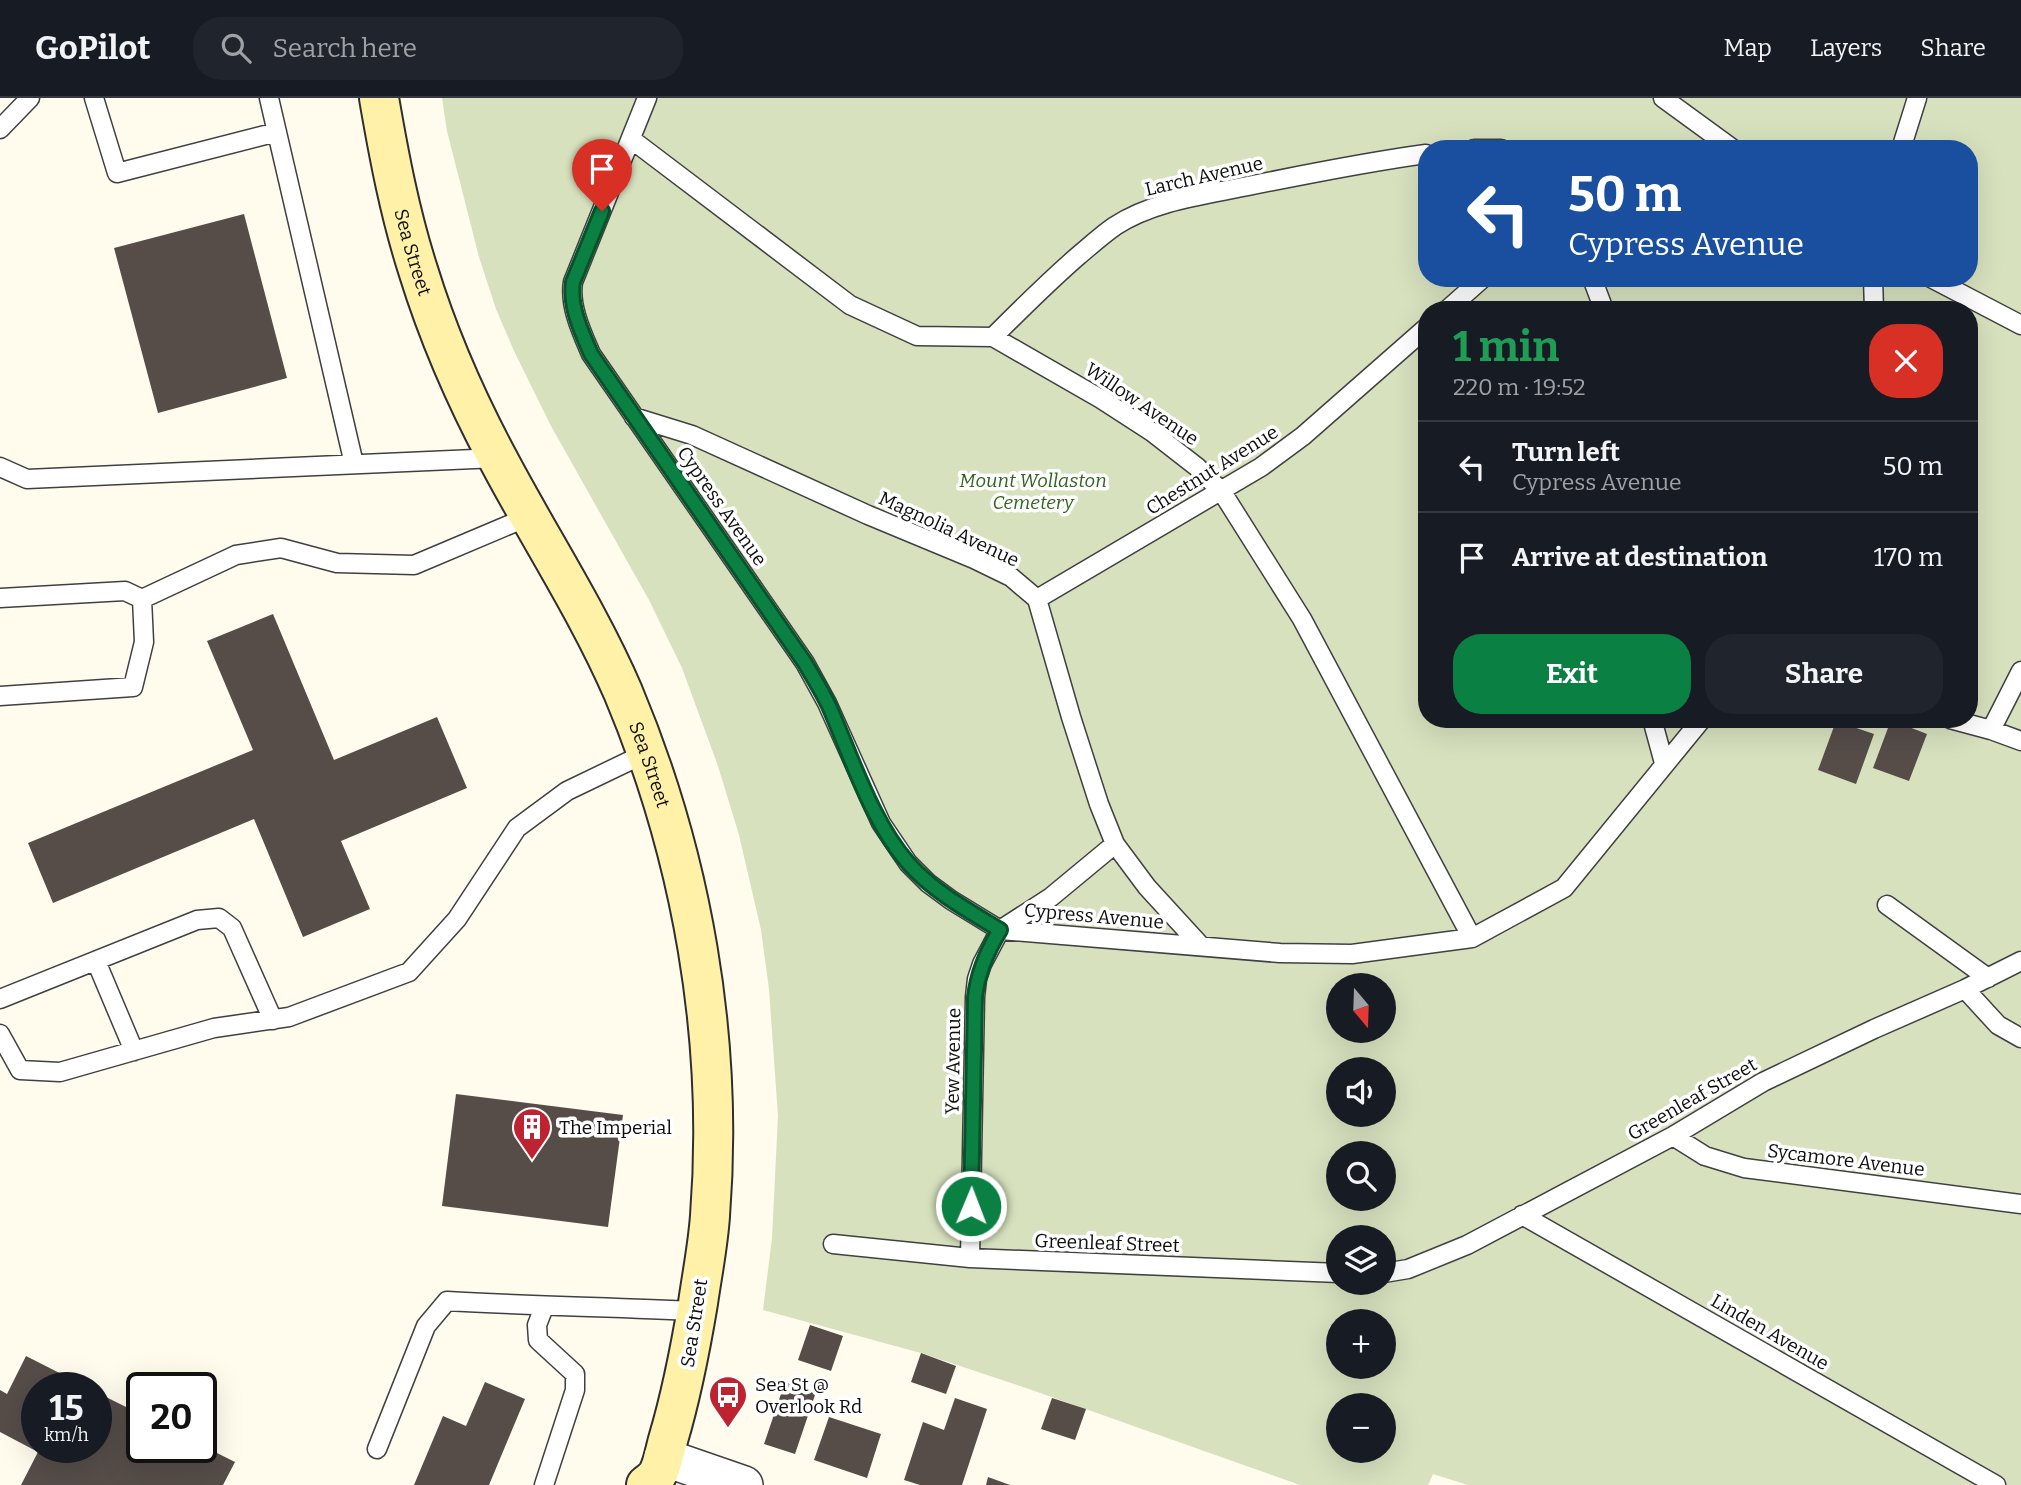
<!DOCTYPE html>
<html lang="en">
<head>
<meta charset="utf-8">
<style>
	:root { --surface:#171b24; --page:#20242c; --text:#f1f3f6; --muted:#9ea1a6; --line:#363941; --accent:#0b8043 }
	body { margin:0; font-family:Bitter,serif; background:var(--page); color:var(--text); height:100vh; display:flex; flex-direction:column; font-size:26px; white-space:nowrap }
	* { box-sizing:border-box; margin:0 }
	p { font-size:23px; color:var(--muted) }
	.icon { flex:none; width:38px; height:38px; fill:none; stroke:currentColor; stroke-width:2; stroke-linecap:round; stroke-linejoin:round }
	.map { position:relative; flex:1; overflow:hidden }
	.sheet { position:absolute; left:1418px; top:203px; width:560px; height:427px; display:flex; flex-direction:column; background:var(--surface); border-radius:28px; box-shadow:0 7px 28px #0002 }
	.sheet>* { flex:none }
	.top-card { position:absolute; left:1418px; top:42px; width:560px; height:147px; border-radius:28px; box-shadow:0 7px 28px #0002; background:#1a4fa0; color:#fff; overflow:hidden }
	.needle { width:46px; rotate:161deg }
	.fabs { position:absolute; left:1326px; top:875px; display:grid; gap:14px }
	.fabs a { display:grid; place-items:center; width:70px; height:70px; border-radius:50%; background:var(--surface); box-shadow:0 7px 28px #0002; font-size:35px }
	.speed { position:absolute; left:21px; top:1274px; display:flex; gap:14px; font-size:35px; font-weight:700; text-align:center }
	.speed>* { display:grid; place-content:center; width:91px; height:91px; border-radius:50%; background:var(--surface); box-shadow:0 7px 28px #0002; line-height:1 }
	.speed small { font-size:18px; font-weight:400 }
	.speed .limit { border:4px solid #111; border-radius:10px; background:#fff; color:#111 }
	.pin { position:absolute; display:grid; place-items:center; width:60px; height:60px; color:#fff; margin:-72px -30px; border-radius:50% 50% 50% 0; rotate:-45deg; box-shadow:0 0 7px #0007 }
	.pin .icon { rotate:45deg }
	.me { position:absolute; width:77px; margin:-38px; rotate:1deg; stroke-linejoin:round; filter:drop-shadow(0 0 5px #0008) }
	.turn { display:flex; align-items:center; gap:24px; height:147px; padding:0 35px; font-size:32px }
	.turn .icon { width:91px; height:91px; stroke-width:2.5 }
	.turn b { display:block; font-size:49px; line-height:60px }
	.round { display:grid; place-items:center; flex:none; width:74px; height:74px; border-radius:28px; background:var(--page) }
	.headline { display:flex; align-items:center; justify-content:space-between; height:119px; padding:0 35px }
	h1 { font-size:42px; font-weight:700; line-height:52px; color:#1e9e55 }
	.action { display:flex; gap:14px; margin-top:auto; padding:14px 35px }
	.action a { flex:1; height:80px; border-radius:28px; background:var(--accent); color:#fff; font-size:28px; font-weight:700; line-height:80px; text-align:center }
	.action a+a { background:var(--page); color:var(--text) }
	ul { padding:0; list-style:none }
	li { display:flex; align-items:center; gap:21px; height:91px; padding:0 35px; border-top:2px solid var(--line) }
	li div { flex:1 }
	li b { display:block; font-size:26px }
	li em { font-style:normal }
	header { display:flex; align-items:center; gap:42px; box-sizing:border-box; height:98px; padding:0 35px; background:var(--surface); border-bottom:2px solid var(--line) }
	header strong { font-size:33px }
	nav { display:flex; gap:38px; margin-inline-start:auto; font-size:24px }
	.search { width:490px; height:63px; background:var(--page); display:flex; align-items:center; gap:18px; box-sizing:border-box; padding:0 24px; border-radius:28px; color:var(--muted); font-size:26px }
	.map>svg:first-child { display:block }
	.cemetery { fill:#d7e1be; fill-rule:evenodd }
	.building { fill:#564d49 }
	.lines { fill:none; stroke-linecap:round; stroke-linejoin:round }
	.lane-casing { stroke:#404040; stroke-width:21 }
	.street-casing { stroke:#404040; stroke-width:40 }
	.secondary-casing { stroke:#2f2f2f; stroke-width:42 }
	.lane { stroke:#fff; stroke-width:18 }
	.street { stroke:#fff; stroke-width:37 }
	.secondary { stroke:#fff2a8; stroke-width:38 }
	.route-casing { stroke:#07532c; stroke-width:18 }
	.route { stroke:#0b8043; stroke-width:12 }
	.labels { text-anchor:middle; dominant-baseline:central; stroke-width:7; stroke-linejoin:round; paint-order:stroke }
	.street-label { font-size:19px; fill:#0d0d0d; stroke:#fff }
	.park-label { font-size:19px; font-style:italic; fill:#2f651d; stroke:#fff }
	.poi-label { font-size:19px; fill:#0d0d0d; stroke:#fff; text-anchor:start }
</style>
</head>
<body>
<header>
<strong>GoPilot</strong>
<div class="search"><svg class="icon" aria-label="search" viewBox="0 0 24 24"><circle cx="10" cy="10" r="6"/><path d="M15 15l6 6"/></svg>Search here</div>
<nav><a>Map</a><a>Layers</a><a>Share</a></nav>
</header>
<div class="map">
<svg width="2021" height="1387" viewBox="0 0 2021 1387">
	<rect width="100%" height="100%" fill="#fffbed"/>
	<path class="cemetery" d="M442,0H2021V1387H1468L1433,1376L1428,1387H1300L1029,1291L921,1255L763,1212L772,1140L778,1018L769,891L761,832L739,737L718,668L682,570L649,502L551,328L514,253L496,211L479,159L447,33ZM1426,51H1969V180H1426ZM1426,212H1969V621H1426ZM1339,887H1384V933H1339ZM1339,971H1384V1017H1339ZM1339,1055H1384V1101H1339ZM1339,1139H1384V1185H1339ZM1339,1223H1384V1269H1339ZM1339,1307H1384V1353H1339Z"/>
	<path class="building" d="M244,116L287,280L158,315L114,150Z
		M273,516L334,662L437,619L467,690L341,743L370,811L303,839L254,721L53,805L28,745L253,652L207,543Z
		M1891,622L1927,636L1909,683L1873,670Z
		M1836,623L1874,636L1856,686L1818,672Z
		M456,996L623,1017L608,1129L442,1108Z
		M810,1227L843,1238L831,1273L798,1262Z
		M921,1255L956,1268L946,1296L911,1284Z
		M26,1258L89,1290H37V1349H96V1294L142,1317V1349H201V1347L235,1364L223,1387H21L38,1354L0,1334V1292L7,1296Z
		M485,1284L525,1301L489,1387H414L443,1318L466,1328Z
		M785,1284L816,1294L795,1356L764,1346Z
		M955,1300L987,1311L962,1387H920L904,1382L923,1324L944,1332Z
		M1052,1300L1086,1311L1075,1342L1041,1331Z
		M829,1319L881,1336L867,1380L814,1362Z
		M988,1379L1010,1387H986Z"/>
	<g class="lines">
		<defs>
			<path id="lane" d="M94,0L117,75L277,34
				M269,0L354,366
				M647,0L573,184C569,208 582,235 591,256L805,565L827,605L881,725L908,765L928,785L951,802L1000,832L1280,855L1352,856L1472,840L1564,790L1702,621
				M1663,0L1733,51
				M0,31L30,0
				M631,41L850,207L917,238L993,239L1101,301L1152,334L1197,369L1222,394L1302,521L1472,840
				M1474,51H1501
				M1901,51L1917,0
				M1592,180L1604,212
				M1873,180L1874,212
				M1931,180L2021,227
				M1447,212L1483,180
				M993,239C1021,211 1048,184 1078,158C1090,148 1102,137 1115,128C1153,103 1204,97 1248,88C1307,76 1366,64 1426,56
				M634,319L692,337L868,417L974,461L1011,479L1037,501L1071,619L1099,706L1115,746L1147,789L1201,848
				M0,369L27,381L497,360
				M0,500L125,493L142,501
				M142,501L236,457L281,450L337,465L414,467L530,418
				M1037,501L1261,369L1303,338L1426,230
				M0,598L133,589L144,544L142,501
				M1652,621L1664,665
				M1950,621L1991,632L2021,643
				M1991,632L2021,573
				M1887,807L1988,880
				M96,863L134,953
				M1965,891L1998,927L2021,940
				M0,901L197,822L219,820L232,830L273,922
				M0,936L20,972L60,974L214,930L289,919L409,874L457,821L517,730L567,693L646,655
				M1673,1038L1705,1058L1744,1070L2021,1106
				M1522,1117L1996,1387
				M833,1146L970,1160L1339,1175
				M970,1160L975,899L977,881L982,866L1000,832L1051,799L1115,746
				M1384,1175L1408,1171L1467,1147L1673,1038L1763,984L1874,931L1965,891L2021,863
				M377,1351L426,1228L447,1203C530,1208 613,1209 696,1213
				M544,1387L575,1292V1276L538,1242L537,1227L544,1209"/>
			<path id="street" d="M663,1359L744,1387"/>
			<g id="secondary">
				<path id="s1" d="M379,0C389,58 400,116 418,172C438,237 466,301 498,361C539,439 588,513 623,594C692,758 724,940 710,1118C708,1147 702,1177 698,1205C690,1253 682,1295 668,1342C665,1352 663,1367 657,1377C654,1381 650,1384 646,1387"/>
			</g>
		</defs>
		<use href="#lane" class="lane-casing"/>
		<use href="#street" class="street-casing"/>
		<use href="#secondary" class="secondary-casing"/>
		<use href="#lane" class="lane"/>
		<use href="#street" class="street"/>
		<use href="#secondary" class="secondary"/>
	</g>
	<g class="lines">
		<defs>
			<path id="route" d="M602,113L573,184C569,208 582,235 591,256L805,565C813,579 822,593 829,608C851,658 872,725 909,766C934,794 969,813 1000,832C987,853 978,874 975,899L971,1108"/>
		</defs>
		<use href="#route" class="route-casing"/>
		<use href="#route" class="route"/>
	</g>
	<defs>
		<symbol id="building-pin" viewBox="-11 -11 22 30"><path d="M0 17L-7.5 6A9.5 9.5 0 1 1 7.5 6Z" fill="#be2331" stroke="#fff"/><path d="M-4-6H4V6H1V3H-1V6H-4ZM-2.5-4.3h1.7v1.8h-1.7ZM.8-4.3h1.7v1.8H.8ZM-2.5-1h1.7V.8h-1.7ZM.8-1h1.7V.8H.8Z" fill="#fff"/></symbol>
		<symbol id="bus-pin" viewBox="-11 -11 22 30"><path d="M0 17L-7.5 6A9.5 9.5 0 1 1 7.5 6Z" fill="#be2331" stroke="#fff"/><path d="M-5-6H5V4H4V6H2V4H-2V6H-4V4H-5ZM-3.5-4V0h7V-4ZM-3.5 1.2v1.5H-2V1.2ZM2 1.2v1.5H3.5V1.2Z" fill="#fff"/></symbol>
	</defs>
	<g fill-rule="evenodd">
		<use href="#building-pin" x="510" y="1007" width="44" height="60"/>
		<use href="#bus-pin" x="706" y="1275" width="44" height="60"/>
	</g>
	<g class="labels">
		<g class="street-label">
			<text transform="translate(1204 78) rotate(-13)">Larch Avenue</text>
			<text stroke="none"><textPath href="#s1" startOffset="158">Sea Street</textPath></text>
			<text transform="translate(1142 306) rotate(34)">Willow Avenue</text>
			<text transform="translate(1212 372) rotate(-32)">Chestnut Avenue</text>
			<text transform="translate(722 408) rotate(55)">Cypress Avenue</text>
			<text transform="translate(949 431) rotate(25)">Magnolia Avenue</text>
			<text stroke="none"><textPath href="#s1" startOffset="724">Sea Street</textPath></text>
			<text transform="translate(1094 818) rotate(5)">Cypress Avenue</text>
			<text transform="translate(953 963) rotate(-89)">Yew Avenue</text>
			<text transform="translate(1692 1001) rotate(-30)">Greenleaf Street</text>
			<text transform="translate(1846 1062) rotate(7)">Sycamore Avenue</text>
			<text transform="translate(1107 1145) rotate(2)">Greenleaf Street</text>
			<text transform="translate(694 1225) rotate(-81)">Sea Street</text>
			<text transform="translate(1770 1234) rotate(30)">Linden Avenue</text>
		</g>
		<g class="park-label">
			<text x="1033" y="382">Mount Wollaston<tspan x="1033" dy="22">Cemetery</tspan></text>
		</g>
		<g class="poi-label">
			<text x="559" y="1029">The Imperial</text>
			<text x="755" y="1286">Sea St @<tspan x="755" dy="22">Overlook Rd</tspan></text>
		</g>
	</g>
</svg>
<div class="fabs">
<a><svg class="needle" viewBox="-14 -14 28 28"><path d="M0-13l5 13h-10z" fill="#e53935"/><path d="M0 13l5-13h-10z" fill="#9ea1a6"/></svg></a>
<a><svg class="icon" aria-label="sound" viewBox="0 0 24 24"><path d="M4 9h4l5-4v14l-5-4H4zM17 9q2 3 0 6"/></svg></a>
<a><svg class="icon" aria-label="search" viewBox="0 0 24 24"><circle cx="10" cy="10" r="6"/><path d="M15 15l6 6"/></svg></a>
<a><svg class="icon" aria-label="layers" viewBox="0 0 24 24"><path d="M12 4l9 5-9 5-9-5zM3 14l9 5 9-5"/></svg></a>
<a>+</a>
<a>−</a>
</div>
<div class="speed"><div>15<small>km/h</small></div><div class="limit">20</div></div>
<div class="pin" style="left:602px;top:113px;background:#d93025"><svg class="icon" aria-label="arrive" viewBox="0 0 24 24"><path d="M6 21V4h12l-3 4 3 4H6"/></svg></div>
<svg class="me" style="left:971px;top:1108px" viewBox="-20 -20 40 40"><circle r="17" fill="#0b8043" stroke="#fff" stroke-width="3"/><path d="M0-11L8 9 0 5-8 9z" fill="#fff"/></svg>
<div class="top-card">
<div class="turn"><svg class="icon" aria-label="left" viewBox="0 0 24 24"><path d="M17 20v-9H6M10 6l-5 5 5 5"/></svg><div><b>50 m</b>Cypress Avenue</div></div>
</div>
<section class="sheet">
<div class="headline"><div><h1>1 min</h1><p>220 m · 19:52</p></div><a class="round" style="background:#d93025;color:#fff"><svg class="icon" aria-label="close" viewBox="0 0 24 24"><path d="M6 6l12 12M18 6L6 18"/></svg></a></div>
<ul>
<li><svg class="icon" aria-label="left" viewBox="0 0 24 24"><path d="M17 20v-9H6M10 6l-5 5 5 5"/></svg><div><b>Turn left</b><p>Cypress Avenue</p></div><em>50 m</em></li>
<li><svg class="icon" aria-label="arrive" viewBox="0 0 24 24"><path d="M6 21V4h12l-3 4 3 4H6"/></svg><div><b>Arrive at destination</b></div><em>170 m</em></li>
</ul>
<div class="action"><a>Exit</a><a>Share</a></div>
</section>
</div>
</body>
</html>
